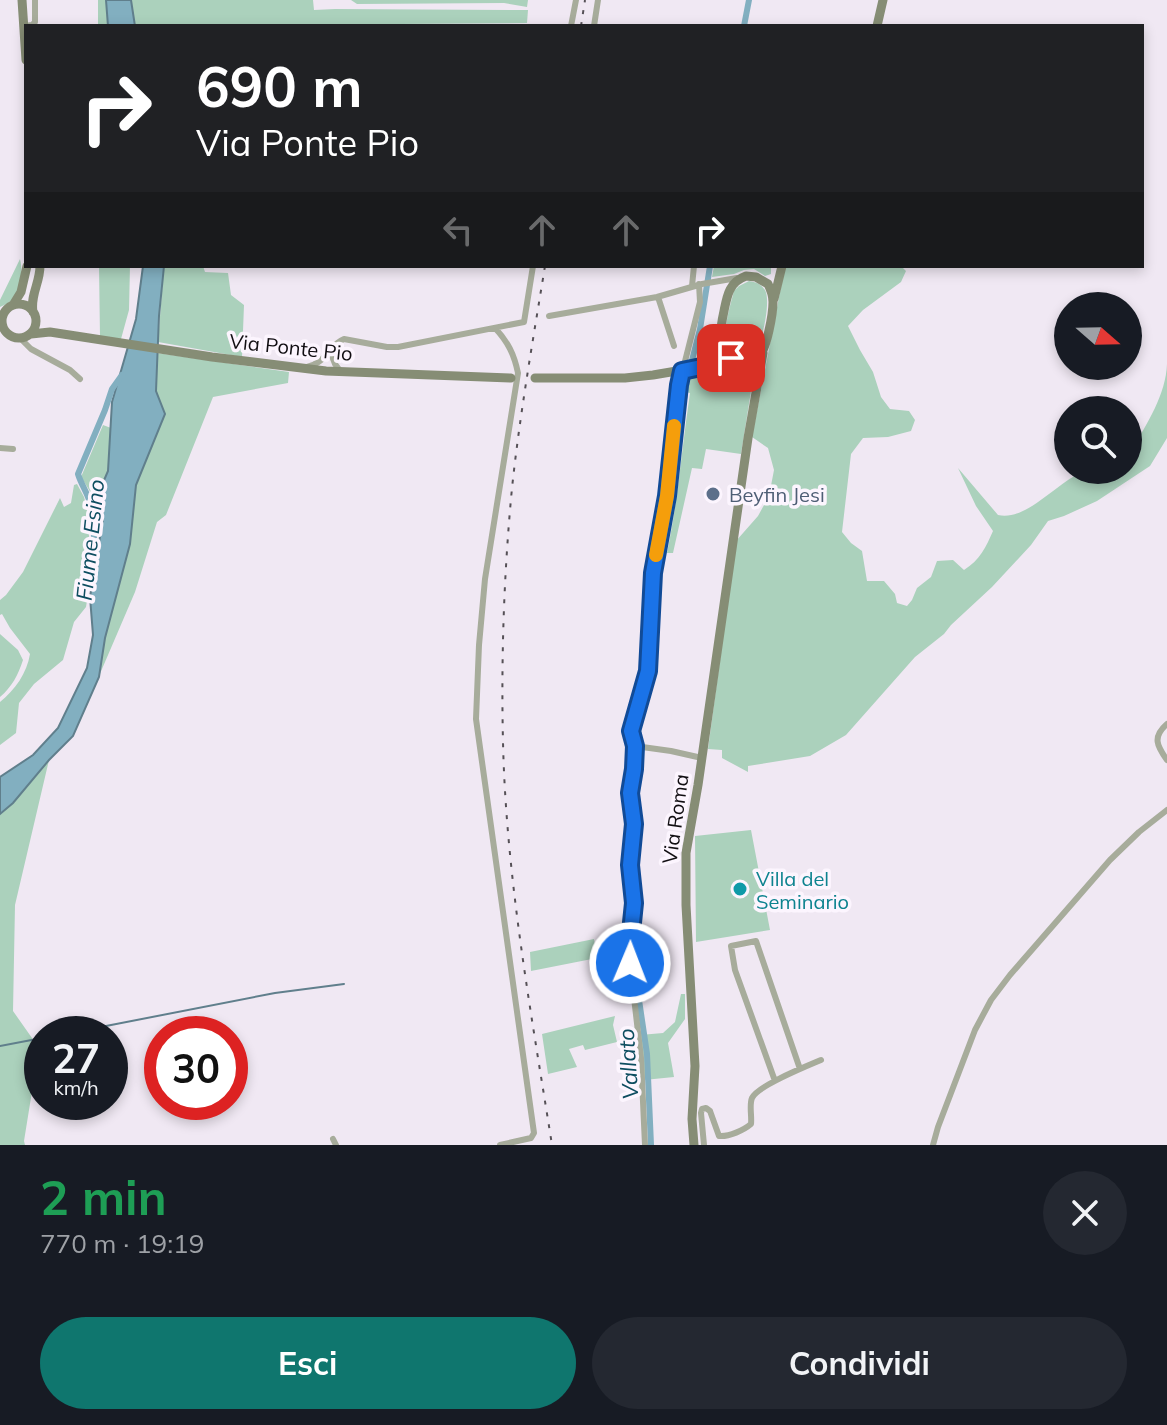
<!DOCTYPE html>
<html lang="it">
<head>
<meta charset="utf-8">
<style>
	:root { --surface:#171b24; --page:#242831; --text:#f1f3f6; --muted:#9ea1a6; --accent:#0f766e }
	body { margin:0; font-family:Mulish,sans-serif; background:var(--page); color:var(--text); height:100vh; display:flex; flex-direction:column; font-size:30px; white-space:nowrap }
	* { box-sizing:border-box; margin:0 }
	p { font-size:26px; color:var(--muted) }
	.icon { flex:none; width:44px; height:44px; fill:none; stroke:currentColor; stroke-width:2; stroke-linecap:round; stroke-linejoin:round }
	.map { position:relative; height:1145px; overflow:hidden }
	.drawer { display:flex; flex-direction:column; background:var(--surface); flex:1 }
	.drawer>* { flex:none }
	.guide { position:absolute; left:24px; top:24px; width:1120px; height:244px; border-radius:0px; box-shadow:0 4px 12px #0003; background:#202124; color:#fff; overflow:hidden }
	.needle { width:52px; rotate:110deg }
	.fabs { position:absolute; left:1054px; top:292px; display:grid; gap:16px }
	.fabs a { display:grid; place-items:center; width:88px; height:88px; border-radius:50%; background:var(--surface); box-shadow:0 4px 12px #0003; font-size:40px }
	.speed { position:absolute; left:24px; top:1016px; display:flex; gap:16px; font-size:40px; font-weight:700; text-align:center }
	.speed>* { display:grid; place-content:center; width:104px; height:104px; border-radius:50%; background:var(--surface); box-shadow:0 4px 12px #0003; line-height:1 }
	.speed small { font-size:20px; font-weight:400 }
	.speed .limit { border:12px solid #d22; background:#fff; color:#111 }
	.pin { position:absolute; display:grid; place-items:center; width:68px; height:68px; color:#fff; margin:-34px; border-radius:16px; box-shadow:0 4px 12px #0006 }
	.me { position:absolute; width:88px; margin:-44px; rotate:1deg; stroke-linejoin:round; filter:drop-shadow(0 0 6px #0008) }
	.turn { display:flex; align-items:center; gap:28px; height:168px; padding:0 40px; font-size:36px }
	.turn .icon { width:104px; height:104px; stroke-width:2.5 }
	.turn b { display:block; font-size:56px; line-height:68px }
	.lanes { display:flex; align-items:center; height:76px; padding:0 40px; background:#0003; justify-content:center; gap:40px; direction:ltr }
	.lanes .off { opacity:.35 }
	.round { display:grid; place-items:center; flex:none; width:84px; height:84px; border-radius:42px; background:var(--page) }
	.summary { display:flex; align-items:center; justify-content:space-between; height:136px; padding:0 40px }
	h1 { font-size:48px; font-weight:700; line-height:60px; color:#1e9e55 }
	.primary-button { display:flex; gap:16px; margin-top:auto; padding:16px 40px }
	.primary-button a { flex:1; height:92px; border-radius:48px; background:var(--accent); color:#fff; font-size:32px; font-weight:700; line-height:92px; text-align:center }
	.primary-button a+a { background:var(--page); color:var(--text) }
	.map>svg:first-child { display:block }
	.green { fill:#abd1bc }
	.water { fill:#82afc0; stroke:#607f8c; stroke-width:2 }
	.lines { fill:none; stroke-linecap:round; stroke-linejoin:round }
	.stream { stroke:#607f8c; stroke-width:2 }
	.canal { stroke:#82afc0; stroke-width:6 }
	.street { stroke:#a7ac9b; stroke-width:6 }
	.secondary { stroke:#868d75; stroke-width:9 }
	.rail { stroke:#555056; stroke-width:2; stroke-dasharray:4 8; stroke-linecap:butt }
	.route-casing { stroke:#114b97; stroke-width:20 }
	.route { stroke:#1a73e8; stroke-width:14 }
	.slow { stroke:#f59e0b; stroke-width:14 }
	.service-dot { fill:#5c6f8a; stroke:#fcf5fe; stroke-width:3 }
	.culture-dot { fill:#0f9aa8; stroke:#fcf5fe; stroke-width:3 }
	.labels { text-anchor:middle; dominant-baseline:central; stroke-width:7; stroke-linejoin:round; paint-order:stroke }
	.street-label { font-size:20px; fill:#110e12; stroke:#fcf5fe }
	.service-label { font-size:20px; fill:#4e5e75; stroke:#fcf5fe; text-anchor:start }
	.culture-label { font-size:20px; fill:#0d838f; stroke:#fcf5fe; text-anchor:start }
	.water-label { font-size:22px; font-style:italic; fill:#0d4d60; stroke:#fcf5fe }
</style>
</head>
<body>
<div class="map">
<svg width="1167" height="1145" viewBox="0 0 1167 1145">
	<rect width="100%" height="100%" fill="#f0e8f3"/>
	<path class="green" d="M98,0H106L108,26H98Z
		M131,0H313L314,10L335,9L528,10L527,23L135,26Z
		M351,0H528L527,7L504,3L357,4Z
		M20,259C23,272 22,289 12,300C9,303 4,305 0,307V300Z
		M99,266H130L129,310L121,339L100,337Z
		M164,266H203L205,272L228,273L231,295L244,305L242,357L158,342Z
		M714,266H771V274L765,276L754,269L744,270L734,274L712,277Z
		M785,266H901L906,271L901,282L863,310L848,326L860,350L873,372L881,397L890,409L909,411L915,420L911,431L888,437L863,438L851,454L842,532L851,543L862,551L867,581H884L895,594L897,603L907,606L912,600L917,588L931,577L937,561L953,560L964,570C980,560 986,547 993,531L976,506L958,468L998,515C1026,522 1058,481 1083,472C1096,467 1114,470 1128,470V451L1132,449C1147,424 1166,394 1167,364V438L1150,466L1097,501L1064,516L1048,521L1031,545L992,587L951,625L944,634L915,657L846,735L810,756L748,766V772L722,758V750L708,749L736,541L758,516L769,496L774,470L768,448L752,437Z
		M749,281C756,282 761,284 765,290C771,300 763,343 754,351C749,355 743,357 737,355C716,347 730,307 734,291L739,286Z
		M157,353L289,372L288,383L213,397L166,515L157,522L135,592L99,676L105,638L130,544L136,485L165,414L156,392Z
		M729,362C741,368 748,370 752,385L741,454L706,449L702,469L692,468L673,553H667C678,500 682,446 690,393L680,391L684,377L707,371L719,365Z
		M103,425L111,428C110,441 111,456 109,469C106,481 102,487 101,501L96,507L91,493L81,477Z
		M77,484L84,497L88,512L90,560L89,588L86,607L74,622L63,660L34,684L19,703L16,733L0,745V702C15,690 27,673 30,654L10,628L2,614L0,615V600L6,595L23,572L60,498L64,507L71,503L74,485Z
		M0,634L18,650L23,660C18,675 12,687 0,697Z
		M49,760L15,905L13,1011L39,1048L24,1141L25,1145H0V814L13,803Z
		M751,830L770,930L696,942L695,836Z
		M594,939L597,958L531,971L530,952Z
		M681,994H685V1019L668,1043L674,1077L644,1080L640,1035L663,1033L675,1022Z
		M615,1016L613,1025L617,1042L585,1050L583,1045L569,1049L577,1067L548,1074L542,1034Z"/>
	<path class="water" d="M106,0H131L135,26H108Z
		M143,266H164L159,316L156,391L165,414L136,485L130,544L105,638L99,677L73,736L49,760L13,803L0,814V777L33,755L58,728L87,668L93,635L90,597L103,519L102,485L108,471L112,402L136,319Z"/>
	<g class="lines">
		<path class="stream" d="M65,1034L275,993L344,984
			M0,1046L42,1038"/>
		<path class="canal" d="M744,26L749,0
			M98,562C92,545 95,528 92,510C89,494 82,487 78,474L105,410L112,389L122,375
			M651,1145L647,1054L635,973L634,954L638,891L635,860L638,835L635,798L640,755L638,728L650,673L656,591L677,457L681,418L687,380L700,329L710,266"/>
		<path class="street" d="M24,26L32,25L35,22V0
			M571,26L576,0
			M594,26L598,0
			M692,286L694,266
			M658,297L674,346
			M549,316L657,297L702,284L737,278
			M495,328C508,342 514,354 518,373L485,579L479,645L476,719L534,1133L531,1138L500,1145
			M20,338L31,349L70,370L80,379
			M330,351L335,364L341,372
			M307,367C329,361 327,346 344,339L387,347H398L524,322L533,266
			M0,448L13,449
			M1167,724C1152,737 1157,746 1167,760
			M635,746L671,751L702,758
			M775,1081L735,970L731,946L756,941L800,1069
			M333,1139L336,1145
			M645,1145L641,1058L630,963V942L634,903L630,865L634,824L630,793L634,769L635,746L631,731L648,671L653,573L667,496L679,385L700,302L699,284
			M704,1145L701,1113L702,1109L706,1108L710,1111L719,1136C729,1137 744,1130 751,1124C752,1116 749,1105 752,1098C757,1086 807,1066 821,1060
			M933,1145L938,1127L975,1030L991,1000L1010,975L1110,860L1139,832L1167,810"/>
		<path class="secondary" d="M22,0L26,60
			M877,26L883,0
			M746,276L756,277L768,284C771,290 773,295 773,302C773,313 767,349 759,356C755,360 748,362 742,361C714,360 720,329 724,311C727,296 729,282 746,276Z
			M774,299L782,266
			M2 321a17 17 0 1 1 34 0a17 17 0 1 1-34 0Z
			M13,305L21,292L27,266
			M33,312C30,295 40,283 40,266
			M31,334L50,332L212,357L326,371L511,378
			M740,361L753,376L755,385
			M702,366L712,355L718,338
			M535,378H625L653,375L706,366L722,359L731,358
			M694,1145L692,1119L695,1066L686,905V853L698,785L748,438L763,353"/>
		<path class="rail" d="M581,26L585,0
			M545,266C533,340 520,413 512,488C504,572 501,657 503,742C506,877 531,1012 552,1145"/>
	</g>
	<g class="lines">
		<defs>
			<path id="route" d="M630,963V942L634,903L630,865L634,824L630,793L634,769L635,746L631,731L648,671L653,573L667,496L679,385L682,371L706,366L722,359L731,358"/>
		</defs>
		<use href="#route" class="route-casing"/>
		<use href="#route" class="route"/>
		<path class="slow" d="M656,555L667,496L674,426"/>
	</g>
	<circle class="service-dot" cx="713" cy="494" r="8"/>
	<circle class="culture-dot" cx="740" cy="889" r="8"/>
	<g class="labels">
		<g class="street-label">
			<text transform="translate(291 347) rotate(6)">Via Ponte Pio</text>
			<text transform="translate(675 819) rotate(-82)">Via Roma</text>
		</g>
		<g class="service-label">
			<text x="729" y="494">Beyfin Jesi</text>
		</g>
		<g class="culture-label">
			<text x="756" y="878">Villa del<tspan x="756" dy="23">Seminario</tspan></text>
		</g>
		<g class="water-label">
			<text transform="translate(90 540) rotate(-84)">Fiume Esino</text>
			<text transform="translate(628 1064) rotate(-94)">Vallato</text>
		</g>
	</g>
</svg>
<div class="fabs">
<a><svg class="needle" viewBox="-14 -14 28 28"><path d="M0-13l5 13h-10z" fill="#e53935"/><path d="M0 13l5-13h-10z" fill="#9ea1a6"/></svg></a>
<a><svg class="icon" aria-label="search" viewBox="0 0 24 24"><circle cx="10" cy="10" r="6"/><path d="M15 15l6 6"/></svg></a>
</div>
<div class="speed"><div>27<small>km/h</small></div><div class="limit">30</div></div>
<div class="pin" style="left:731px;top:358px;background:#d93025"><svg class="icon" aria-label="arrive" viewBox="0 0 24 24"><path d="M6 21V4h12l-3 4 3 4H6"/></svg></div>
<svg class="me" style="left:630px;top:963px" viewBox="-20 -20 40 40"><circle r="17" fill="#1a73e8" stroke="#fff" stroke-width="3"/><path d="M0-11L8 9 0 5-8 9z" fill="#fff"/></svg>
<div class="guide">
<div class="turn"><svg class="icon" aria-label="right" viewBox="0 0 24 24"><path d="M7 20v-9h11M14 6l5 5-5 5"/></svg><div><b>690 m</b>Via Ponte Pio</div></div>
<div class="lanes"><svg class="icon off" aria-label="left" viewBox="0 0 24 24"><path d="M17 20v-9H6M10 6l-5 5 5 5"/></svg><svg class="icon off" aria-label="ahead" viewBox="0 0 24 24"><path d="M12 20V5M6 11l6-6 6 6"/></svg><svg class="icon off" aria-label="ahead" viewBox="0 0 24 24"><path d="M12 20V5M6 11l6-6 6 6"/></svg><svg class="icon" aria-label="right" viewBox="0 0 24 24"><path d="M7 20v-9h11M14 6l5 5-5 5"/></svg></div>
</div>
</div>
<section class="drawer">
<div class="summary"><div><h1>2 min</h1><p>770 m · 19:19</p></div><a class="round"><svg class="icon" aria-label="close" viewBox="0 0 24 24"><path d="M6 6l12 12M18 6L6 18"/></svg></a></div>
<div class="primary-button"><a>Esci</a><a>Condividi</a></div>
</section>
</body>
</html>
